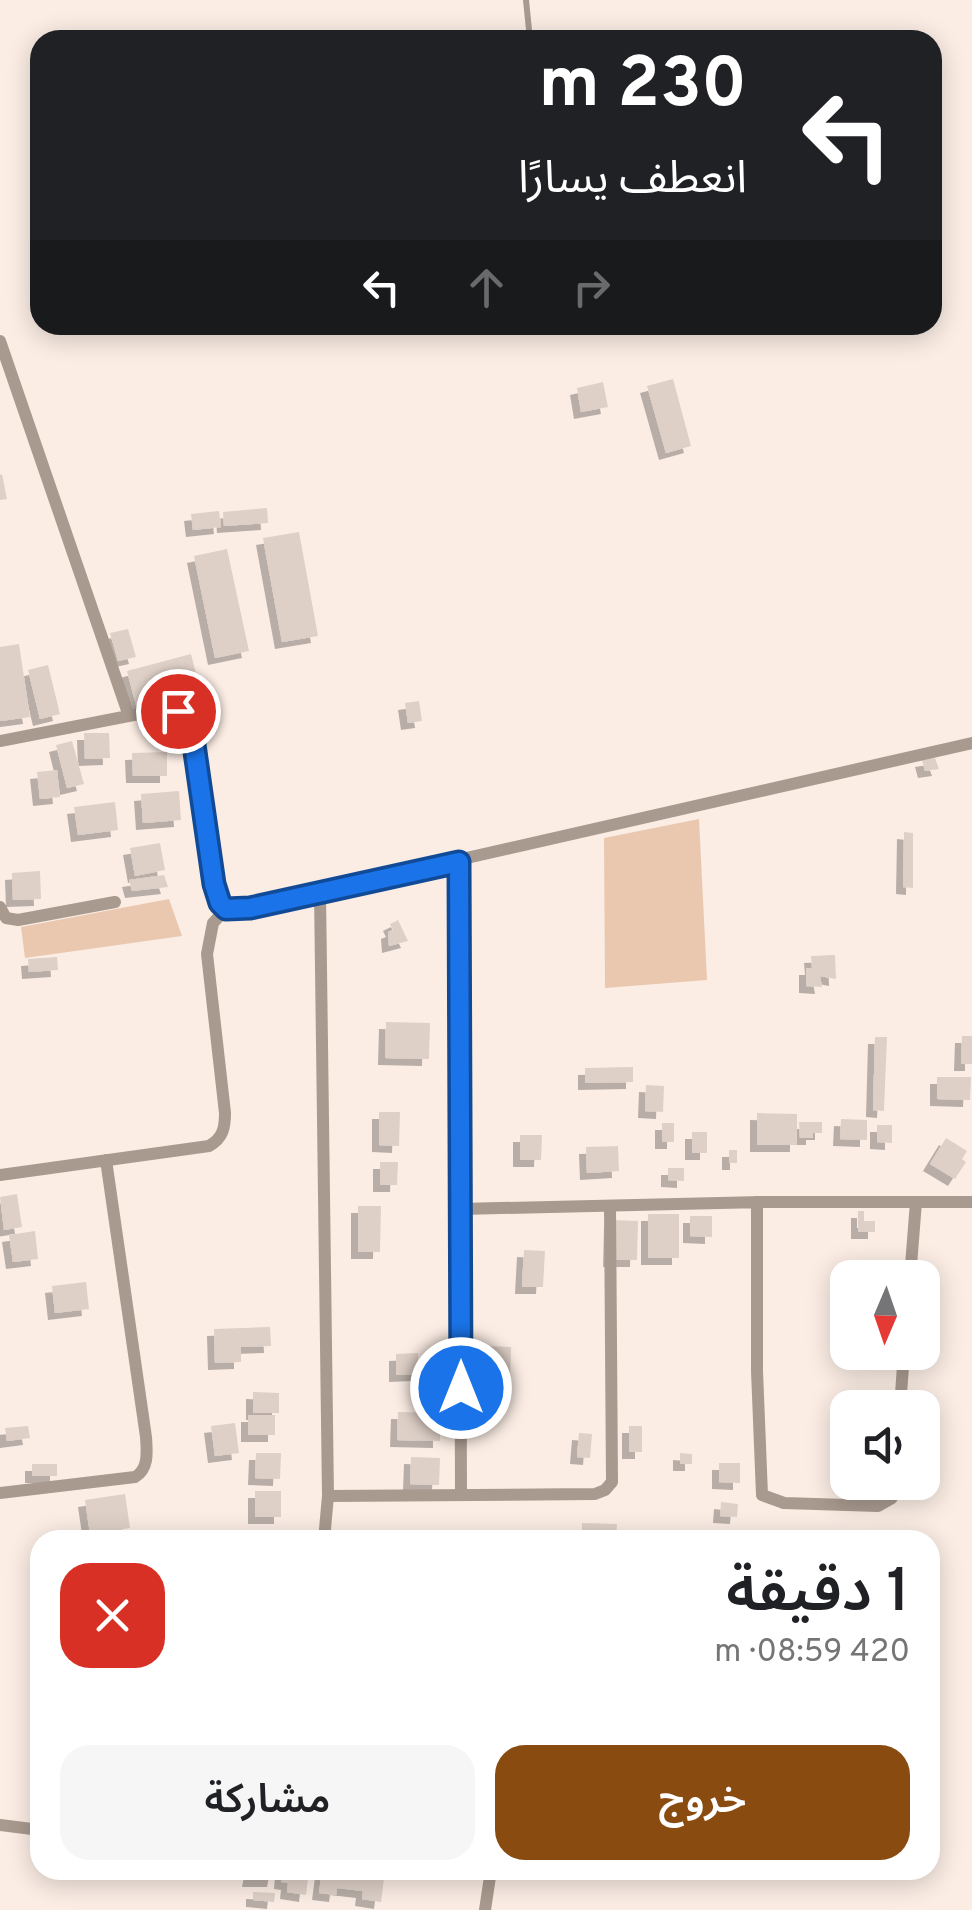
<!DOCTYPE html>
<html lang="ar">
<head>
<meta charset="utf-8">
<style>
	:root { --surface:#fff; --page:#f6f6f6; --text:#202124; --muted:#757577; --accent:#8a4b10 }
	body { margin:0; font-family:Overpass,"Noto Sans Arabic",sans-serif; background:var(--page); color:var(--text); direction:rtl; height:100vh; display:flex; flex-direction:column; font-size:38px; white-space:nowrap }
	* { box-sizing:border-box; margin:0 }
	p { font-size:32px; color:var(--muted) }
	.icon { flex:none; width:55px; height:55px; fill:none; stroke:currentColor; stroke-width:2; stroke-linecap:round; stroke-linejoin:round }
	.map { position:relative; flex:1; overflow:hidden; direction:ltr }
	.panel { position:absolute; left:30px; top:1530px; width:910px; height:350px; display:flex; flex-direction:column; background:var(--surface); border-radius:30px; box-shadow:0 5px 25px #0003; direction:rtl }
	.panel>* { flex:none }
	.top-card { position:absolute; left:30px; top:30px; width:912px; height:305px; border-radius:30px; box-shadow:0 5px 25px #0003; direction:rtl; background:#202124; color:#fff; overflow:hidden }
	.needle { width:65px; rotate:182deg }
	.controls { position:absolute; left:830px; top:1260px; display:grid; gap:20px }
	.controls a { display:grid; place-items:center; width:110px; height:110px; border-radius:20px; background:var(--surface); box-shadow:0 5px 25px #0003; font-size:50px }
	.pin { position:absolute; display:grid; place-items:center; width:85px; height:85px; color:#fff; margin:-42px; border:5px solid #fff; border-radius:50%; box-shadow:0 2px 10px #0007 }
	.me { position:absolute; width:110px; margin:-55px; rotate:0deg; stroke-linejoin:round; filter:drop-shadow(0 0 8px #0008) }
	.turn { display:flex; align-items:center; gap:35px; height:210px; padding:0 30px; font-size:45px }
	.turn .icon { width:130px; height:130px; stroke-width:2.5 }
	.turn b { display:block; font-size:70px; line-height:85px }
	.lanes { display:flex; align-items:center; height:95px; padding:0 30px; background:#0003; justify-content:center; gap:50px; direction:ltr }
	.lanes .off { opacity:.35 }
	.round { display:grid; place-items:center; flex:none; width:105px; height:105px; border-radius:30px; background:var(--page) }
	.overview { display:flex; align-items:center; justify-content:space-between; height:170px; padding:0 30px }
	h1 { font-size:60px; font-weight:600; line-height:75px }
	.cta { display:flex; gap:20px; margin-top:auto; padding:20px 30px }
	.cta a { flex:1; height:115px; border-radius:30px; background:var(--accent); color:#fff; font-size:40px; font-weight:600; line-height:115px; text-align:center }
	.cta a+a { background:var(--page); color:var(--text) }
	.map>svg:first-child { display:block }
	.green { fill:#eac8b0 }
	.building { fill:#ded0c7; filter:url(#shadow) }
	.lines { fill:none; stroke-linecap:round; stroke-linejoin:round }
	.lane { stroke:#a99a8f; stroke-width:6 }
	.street { stroke:#a99a8f; stroke-width:12 }
	.route-casing { stroke:#114b97; stroke-width:25 }
	.route { stroke:#1a73e8; stroke-width:18 }
</style>
</head>
<body>
<div class="map">
<svg width="972" height="1910" viewBox="0 0 972 1910">
	<defs>
		<filter id="shadow"><feDropShadow dx="-7" dy="7" stdDeviation="0" flood-color="#0004"/></filter>
	</defs>
	<rect width="100%" height="100%" fill="#fbede4"/>
	<path class="green" d="M699,819L707,980L605,988L604,838Z
		M169,899L182,936L25,958L21,927Z"/>
	<path class="building" d="M673,379L691,446L666,453L647,386Z
		M603,382L608,407L581,412L577,388Z
		M2,474L7,499L0,500V475Z
		M267,508L268,523L224,526L223,512Z
		M219,511L221,527L193,530L191,514Z
		M299,532L318,636L282,642L263,538Z
		M227,549L249,651L215,658L194,556Z
		M128,629L136,657L118,661L110,633Z
		M19,644L30,717L0,721V647Z
		M191,654L200,689L136,705L127,671Z
		M48,665L60,714L40,719L28,670Z
		M419,701L422,721L408,723L405,703Z
		M84,733H109L110,758L85,759Z
		M72,741L84,784L67,788L56,745Z
		M167,752V776H133L132,753Z
		M935,758L939,769L925,771L922,760Z
		M57,770L60,797L40,799L37,772Z
		M179,791L181,820L143,823L141,794Z
		M115,802L118,830L78,835L74,807Z
		M904,832L913,833V888L903,887Z
		M160,843L165,870L135,876L130,848Z
		M40,871L41,899L13,900L12,873Z
		M164,875L168,887L132,891L129,880Z
		M398,920L408,941L389,946L388,932L393,930L390,924Z
		M835,955L836,979L820,976L822,987L806,986V968H812L811,956Z
		M57,957L58,970L29,972L28,959Z
		M386,1022L430,1023L429,1059L385,1058Z
		M962,1036H972V1064H961Z
		M875,1037H887L884,1111L873,1110Z
		M633,1067V1082L585,1083V1068Z
		M937,1077H971L970,1100L937,1099Z
		M646,1085L664,1086L663,1112L645,1111Z
		M379,1112H400L399,1146L379,1145Z
		M757,1113L797,1114V1145H757Z
		M841,1119L867,1120V1140L840,1139Z
		M799,1122H822V1133H813V1138H800Z
		M662,1123H674V1142H662Z
		M877,1125H892V1143L877,1142Z
		M692,1132H707V1153H692Z
		M520,1135H542L541,1160H520Z
		M946,1138L967,1151L962,1159L966,1162L955,1179L930,1164Z
		M618,1146L619,1171L587,1173L586,1147Z
		M729,1150H737V1163H729Z
		M380,1162H398L397,1185H380Z
		M668,1168H684V1181L668,1180Z
		M17,1194L22,1227L4,1230L0,1197Z
		M358,1206H381L380,1252H358Z
		M858,1211H864V1221H875V1232H858Z
		M648,1214H679V1258H648Z
		M690,1216H712V1237L690,1236Z
		M611,1220L638,1221L637,1260H610Z
		M35,1231L38,1259L13,1262L9,1235Z
		M524,1250L545,1251L543,1287H522Z
		M86,1282L89,1309L55,1313L52,1286Z
		M270,1327L271,1346L241,1347V1362L215,1363L214,1329Z
		M487,1346L511,1347L510,1380H487Z
		M418,1353L419,1374L396,1375V1354Z
		M253,1392L279,1393V1413H253Z
		M398,1412L440,1413V1441L397,1440Z
		M248,1415H275V1435H248Z
		M235,1423L239,1453L215,1456L211,1426Z
		M28,1426L30,1438L7,1441L5,1428Z
		M629,1426H642V1452H629Z
		M579,1433L592,1434L590,1458L577,1457Z
		M256,1453H281L280,1479L255,1478Z
		M680,1453L692,1454V1464H680Z
		M411,1457L440,1458L439,1485L410,1484Z
		M719,1463H740V1483L719,1482Z
		M32,1464H57V1476H32Z
		M255,1491H281V1517H255Z
		M125,1494L130,1528L90,1534L85,1500Z
		M721,1502L738,1504L737,1517L720,1516Z
		M582,1523L617,1524L616,1540H582Z
		M251,1870H276L274,1880H249Z
		M282,1870H309L306,1895L287,1892L288,1883L281,1882Z
		M322,1870H385L381,1902L362,1899L363,1891L337,1888L336,1895L319,1893Z
		M253,1892L275,1893L274,1902L253,1900Z"/>
	<g class="lines">
		<path class="lane" d="M526,0L530,40"/>
		<path class="street" d="M0,341L129,716
			M0,741L154,711H178L188,716L214,885L220,903L234,911L972,743
			M459,862L461,1495
			M320,893L328,1496L324,1540
			M0,907L6,918L18,920L115,902
			M0,1175L209,1146C223,1138 225,1128 225,1113L207,954L213,923L226,909
			M757,1202V1371L762,1495L784,1503L878,1506L892,1498L895,1482
			M461,1209L762,1202H972
			M910,1278L916,1202
			M900,1408L904,1352
			M0,1493L135,1477C149,1469 147,1452 146,1437L106,1160
			M328,1496L595,1494L605,1490L612,1482L610,1206
			M0,1825L40,1830
			M485,1910L491,1870"/>
	</g>
	<g class="lines">
		<defs>
			<path id="route" d="M178,711L188,716L191,724L214,884L220,903L226,909L250,908L459,862L461,1388"/>
		</defs>
		<use href="#route" class="route-casing"/>
		<use href="#route" class="route"/>
	</g>
</svg>
<div class="controls">
<a><svg class="needle" viewBox="-14 -14 28 28"><path d="M0-13l5 13h-10z" fill="#e53935"/><path d="M0 13l5-13h-10z" fill="#757577"/></svg></a>
<a><svg class="icon" aria-label="sound" viewBox="0 0 24 24"><path d="M4 9h4l5-4v14l-5-4H4zM17 9q2 3 0 6"/></svg></a>
</div>
<div class="pin" style="left:178px;top:711px;background:#d93025"><svg class="icon" aria-label="arrive" viewBox="0 0 24 24"><path d="M6 21V4h12l-3 4 3 4H6"/></svg></div>
<svg class="me" style="left:461px;top:1388px" viewBox="-20 -20 40 40"><circle r="17" fill="#1a73e8" stroke="#fff" stroke-width="3"/><path d="M0-11L8 9 0 5-8 9z" fill="#fff"/></svg>
<div class="top-card">
<div class="turn"><svg class="icon" aria-label="left" viewBox="0 0 24 24"><path d="M17 20v-9H6M10 6l-5 5 5 5"/></svg><div><b>230 m</b>انعطف يسارًا</div></div>
<div class="lanes"><svg class="icon" aria-label="left" viewBox="0 0 24 24"><path d="M17 20v-9H6M10 6l-5 5 5 5"/></svg><svg class="icon off" aria-label="ahead" viewBox="0 0 24 24"><path d="M12 20V5M6 11l6-6 6 6"/></svg><svg class="icon off" aria-label="right" viewBox="0 0 24 24"><path d="M7 20v-9h11M14 6l5 5-5 5"/></svg></div>
</div>
<section class="panel">
<div class="overview"><div><h1>1 دقيقة</h1><p>420 m · 08:59</p></div><a class="round" style="background:#d93025;color:#fff"><svg class="icon" aria-label="close" viewBox="0 0 24 24"><path d="M6 6l12 12M18 6L6 18"/></svg></a></div>
<div class="cta"><a>خروج</a><a>مشاركة</a></div>
</section>
</div>
</body>
</html>
